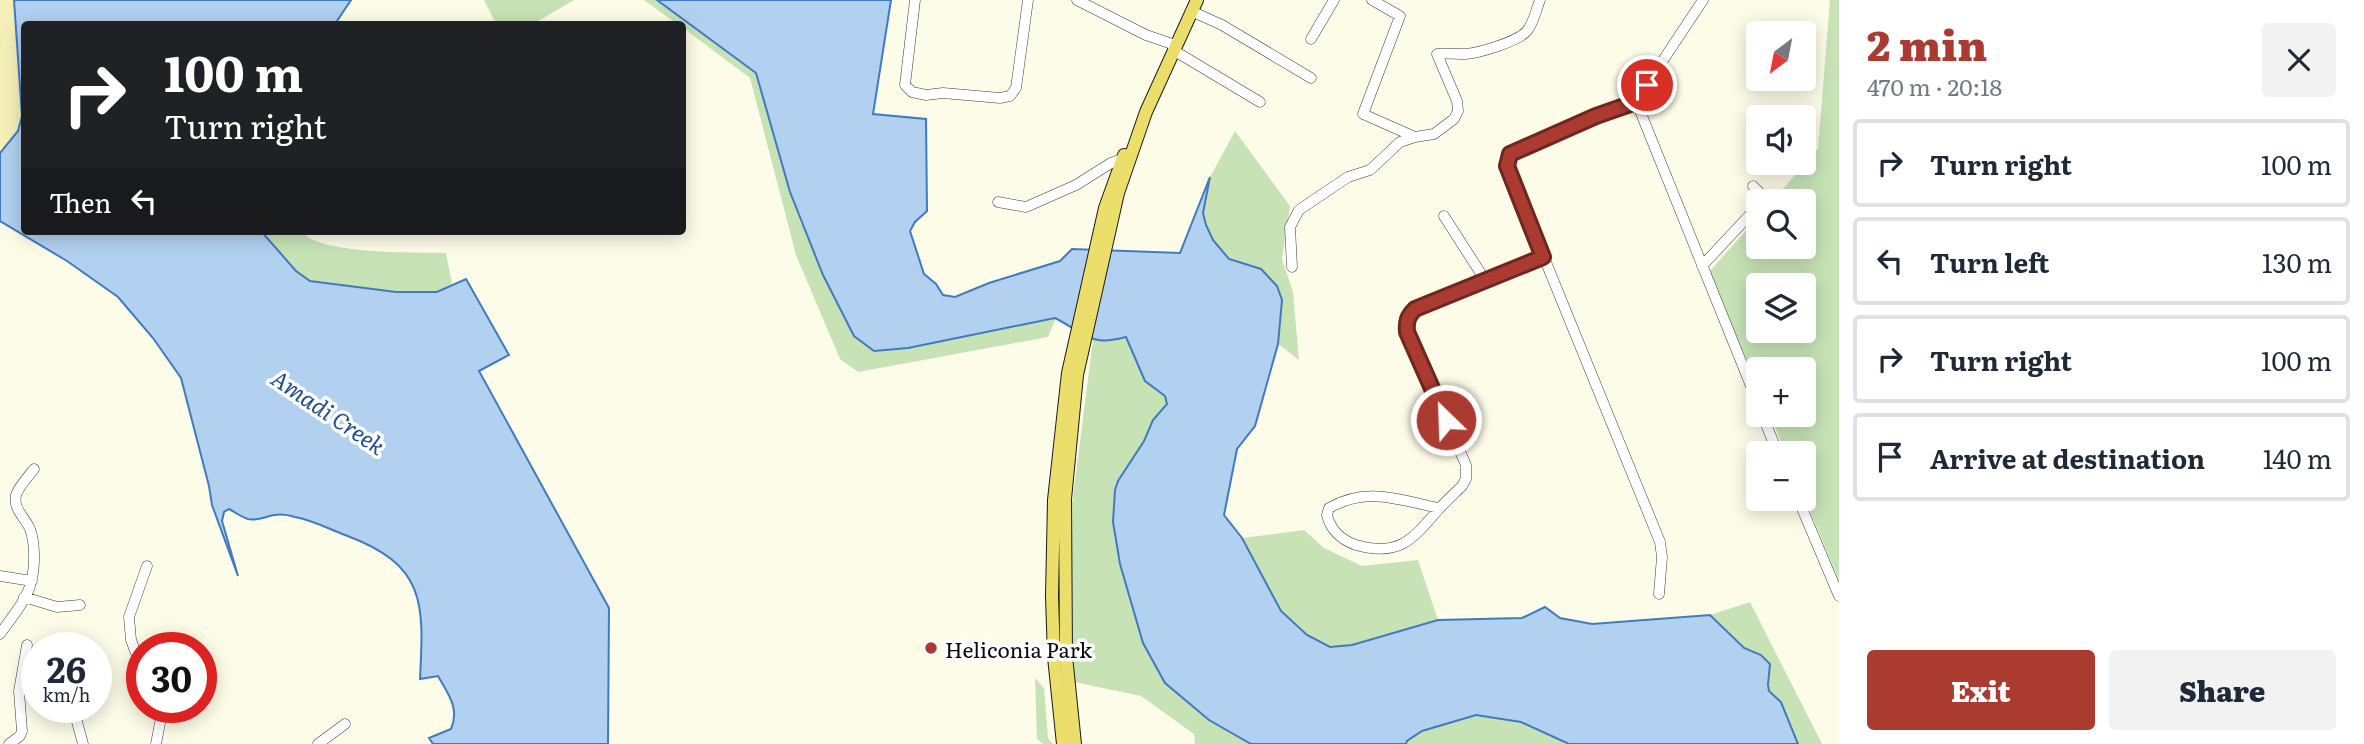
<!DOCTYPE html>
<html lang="en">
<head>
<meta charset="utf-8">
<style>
	:root { --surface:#fff; --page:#f2f2f3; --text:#1f2937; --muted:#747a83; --line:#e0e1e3; --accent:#ab3b30 }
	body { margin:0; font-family:Literata,serif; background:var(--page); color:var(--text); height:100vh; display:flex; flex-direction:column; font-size:26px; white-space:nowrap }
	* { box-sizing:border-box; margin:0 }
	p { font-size:23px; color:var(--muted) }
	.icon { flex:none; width:38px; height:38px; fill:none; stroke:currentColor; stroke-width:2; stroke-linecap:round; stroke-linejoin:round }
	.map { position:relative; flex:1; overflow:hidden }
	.panel { display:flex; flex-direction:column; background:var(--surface); width:525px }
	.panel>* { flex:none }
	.guide { position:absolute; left:21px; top:21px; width:665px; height:214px; border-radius:7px; box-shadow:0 4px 18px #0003; background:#202124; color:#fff; overflow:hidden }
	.needle { width:46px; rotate:212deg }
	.controls { position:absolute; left:1746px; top:21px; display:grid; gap:14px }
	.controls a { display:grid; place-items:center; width:70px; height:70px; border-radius:7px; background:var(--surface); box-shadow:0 4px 18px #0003; font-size:35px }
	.speed { position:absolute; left:21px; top:632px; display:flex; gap:14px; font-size:35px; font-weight:700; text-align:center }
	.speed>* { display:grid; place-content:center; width:91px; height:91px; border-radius:50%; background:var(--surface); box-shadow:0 4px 18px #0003; line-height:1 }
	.speed small { font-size:18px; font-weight:400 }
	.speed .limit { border:10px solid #d22; background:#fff; color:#111 }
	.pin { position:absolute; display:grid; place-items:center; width:60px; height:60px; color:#fff; margin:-30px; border:4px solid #fff; border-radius:50%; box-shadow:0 2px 7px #0007 }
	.me { position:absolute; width:77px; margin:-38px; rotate:336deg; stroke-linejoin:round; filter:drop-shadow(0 0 5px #0008) }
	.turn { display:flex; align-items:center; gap:24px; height:147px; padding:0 28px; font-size:32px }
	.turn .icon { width:91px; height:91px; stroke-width:2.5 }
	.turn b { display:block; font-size:49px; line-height:60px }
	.then { display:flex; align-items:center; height:66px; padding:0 28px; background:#0003; gap:14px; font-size:26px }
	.round { display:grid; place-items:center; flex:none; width:74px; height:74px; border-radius:7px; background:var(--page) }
	.summary { display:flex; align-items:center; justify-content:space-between; height:119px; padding:0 28px }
	h1 { font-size:42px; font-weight:800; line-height:52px; color:var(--accent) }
	.primary-button { display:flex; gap:14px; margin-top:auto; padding:14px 28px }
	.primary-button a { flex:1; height:80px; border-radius:7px; background:var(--accent); color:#fff; font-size:28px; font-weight:800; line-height:80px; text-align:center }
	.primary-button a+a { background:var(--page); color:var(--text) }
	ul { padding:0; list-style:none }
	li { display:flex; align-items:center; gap:21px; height:88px; margin:0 14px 10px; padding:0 14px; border:4px solid var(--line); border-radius:7px }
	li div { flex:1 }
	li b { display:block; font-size:26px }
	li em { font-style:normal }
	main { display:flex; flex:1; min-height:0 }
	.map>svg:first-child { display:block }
	.green { fill:#c7e3b6; fill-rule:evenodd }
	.sand { fill:#f4efb9 }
	.water { fill:#b2d0ef; stroke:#407bbf; stroke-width:2 }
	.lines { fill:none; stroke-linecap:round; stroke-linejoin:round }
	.minor-casing { stroke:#3c3c3c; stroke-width:11 }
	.major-casing { stroke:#1a1a1a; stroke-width:14 }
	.minor { stroke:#fff; stroke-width:10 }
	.major { stroke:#ebde6a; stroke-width:12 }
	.route-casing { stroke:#6f261f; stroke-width:18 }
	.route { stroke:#ab3b30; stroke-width:12 }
	.poi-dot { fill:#ab3b30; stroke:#fff; stroke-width:2.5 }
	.labels { text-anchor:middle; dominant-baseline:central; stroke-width:7; stroke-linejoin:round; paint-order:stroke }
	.poi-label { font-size:21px; fill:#090909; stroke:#fff; text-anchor:start }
	.water-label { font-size:23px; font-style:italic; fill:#204f8d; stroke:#fff }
</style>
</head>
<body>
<main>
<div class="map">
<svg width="1839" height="744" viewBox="0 0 1839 744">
	<rect width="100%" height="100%" fill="#fdfce8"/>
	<path class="green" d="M484,0H574L533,24H496Z
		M644,0H657L756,73L790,192L823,275L854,336L874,351L909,348L1045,319L1107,315L1130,319L1171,407L1136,493L1408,731L1476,715L1521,722L1568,744H1195L1194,734L1141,696L1074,682L1070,561L1072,504L1093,340L1056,318L1048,337L858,372L840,359L796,255L750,78L683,28L682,24H677Z
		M1830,0H1839V580L1804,497V453H1786L1770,415H1804V369H1759V389L1709,272L1759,216V247H1804V201H1772L1818,149ZM1759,285H1804V331H1759Z
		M1235,131L1290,206L1282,259L1293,292L1299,360L1278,344L1282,300L1261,269L1229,259L1213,240L1206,225L1203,213L1210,177Z
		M261,231H301C319,255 415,252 446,253L452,284L438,292H397L310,280L296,271Z
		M1224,515L1242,538L1304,530L1324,548L1362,566L1418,560L1438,620L1522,618L1545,607L1560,618L1592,624L1710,615L1750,602L1822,744H1705L1438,620L1352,645L1330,647L1283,642Z
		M1035,678L1044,688L1048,738L1053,744H1043L1037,739Z"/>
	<path class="sand" d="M0,0H14L22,116L18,131L0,153Z"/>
	<path class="water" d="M14,0H351L335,24H24V231H261L296,271L310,281L396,292H437L466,279L509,355L479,371L609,608L608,744H433L429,738L451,729C460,708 448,694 438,676L420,679C424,602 426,565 345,535C329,529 312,520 295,517C289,515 280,514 274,515C264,517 258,521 248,519C241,517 235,512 229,509L224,512L222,521L238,576L212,505L209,486L181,378L153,338L118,297L67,261L0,221V153L18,131L22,116Z
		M657,0H891L873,114L926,119L927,211L915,222L910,231L924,274L936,284L943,295L955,297L989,283L1060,261L1072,249L1180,253L1210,177L1203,213L1206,225L1213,240L1229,259L1261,269L1277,286L1282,300L1278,344L1255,426L1237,449L1224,515L1242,538L1281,611L1307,635L1330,647L1352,645L1438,620L1522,618L1545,607L1560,618L1592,624L1710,615L1744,648L1761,655L1770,664L1768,685L1769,691L1781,702L1798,744H1569L1521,722L1476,715L1422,731L1407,741L1406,744H1251L1209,720L1165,683L1143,643L1120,564L1113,522L1115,490L1118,481L1144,441L1153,420L1167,404L1165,396L1145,381L1126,337C1090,347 1086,334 1055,318L908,348L874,351L854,336L823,275L790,192L756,73Z"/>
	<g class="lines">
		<defs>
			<path id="minor" d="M915,0L905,85L912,92L926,95L943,93L1000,98L1010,96L1016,88L1028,0
				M1077,0L1146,35L1175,45
				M1372,0L1400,16L1363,114L1415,137
				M1191,11L1222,25L1311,78
				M1311,39L1334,0
				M1173,50L1260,102
				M1636,101L1703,0
				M1753,186L1760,193L1761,201
				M998,202L1026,207L1076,185L1111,163L1122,159
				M1444,216L1485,280
				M1702,266L1759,205
				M1292,267L1290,227L1299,210L1348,177L1370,170L1400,142L1415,137L1434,134L1454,119L1458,111L1457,101L1437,54C1447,53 1455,54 1465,54C1479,53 1517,42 1527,31C1534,22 1536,10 1540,0
				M1762,415L1778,453
				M1798,499L1839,596
				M1439,508C1399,500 1367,486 1329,508L1327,515C1330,529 1341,540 1356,545C1399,557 1412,540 1438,510C1446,501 1454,494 1462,486L1466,479V465L1407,332L1406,321L1415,309L1543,257
				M0,576L32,581
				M1659,594L1662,557L1660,542L1510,174L1507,166L1510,154L1596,116L1636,101L1759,406
				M24,597L57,607L80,605
				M0,634C11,618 29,598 32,578C35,565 35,542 30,529C25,517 13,510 16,495C19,486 28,477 34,469
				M142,669L131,640L129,617L147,566
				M73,707L83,744
				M9,744L20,736L22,731L19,691L27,645
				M156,744L163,707
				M318,744L345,724"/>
			<path id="major" d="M1063,744L1054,657L1052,596L1054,500L1068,373L1105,208L1124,155
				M1075,744L1066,656L1065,499L1077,375L1118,193L1146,112L1197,0"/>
		</defs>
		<use href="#minor" class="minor-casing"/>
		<use href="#major" class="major-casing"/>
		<use href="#minor" class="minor"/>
		<use href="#major" class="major"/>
	</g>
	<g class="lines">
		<defs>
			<path id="route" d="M1446,420L1407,332C1406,321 1408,316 1415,309L1543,257L1507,166L1510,154L1596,116L1636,102L1647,85"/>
		</defs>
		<use href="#route" class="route-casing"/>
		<use href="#route" class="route"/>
	</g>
	<circle class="poi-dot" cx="931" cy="648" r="7"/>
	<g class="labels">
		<g class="poi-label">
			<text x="945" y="648">Heliconia Park</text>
		</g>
		<g class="water-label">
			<text transform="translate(329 411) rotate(34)">Amadi Creek</text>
		</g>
	</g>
</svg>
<div class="controls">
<a><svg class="needle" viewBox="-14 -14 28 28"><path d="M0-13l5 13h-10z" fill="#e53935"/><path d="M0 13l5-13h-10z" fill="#747a83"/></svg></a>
<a><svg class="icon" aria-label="sound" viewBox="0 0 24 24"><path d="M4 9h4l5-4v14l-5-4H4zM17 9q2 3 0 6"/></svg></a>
<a><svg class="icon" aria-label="search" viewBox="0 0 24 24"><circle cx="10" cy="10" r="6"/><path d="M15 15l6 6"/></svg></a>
<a><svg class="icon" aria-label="layers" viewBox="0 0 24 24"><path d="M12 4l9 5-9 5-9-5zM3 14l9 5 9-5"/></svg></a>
<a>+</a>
<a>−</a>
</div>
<div class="speed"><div>26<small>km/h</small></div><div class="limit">30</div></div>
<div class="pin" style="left:1647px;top:85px;background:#d93025"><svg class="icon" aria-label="arrive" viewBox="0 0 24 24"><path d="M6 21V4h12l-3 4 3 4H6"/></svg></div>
<svg class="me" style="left:1446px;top:420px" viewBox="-20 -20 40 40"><circle r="17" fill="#ab3b30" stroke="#fff" stroke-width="3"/><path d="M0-11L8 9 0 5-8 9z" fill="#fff"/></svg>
<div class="guide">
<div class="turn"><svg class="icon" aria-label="right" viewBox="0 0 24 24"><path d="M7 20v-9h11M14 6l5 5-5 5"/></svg><div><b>100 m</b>Turn right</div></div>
<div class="then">Then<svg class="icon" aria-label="left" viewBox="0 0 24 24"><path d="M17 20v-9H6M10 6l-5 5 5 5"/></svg></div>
</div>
</div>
<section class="panel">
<div class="summary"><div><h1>2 min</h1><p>470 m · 20:18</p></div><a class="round"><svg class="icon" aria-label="close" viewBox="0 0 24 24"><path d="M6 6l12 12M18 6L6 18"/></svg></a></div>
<ul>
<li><svg class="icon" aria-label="right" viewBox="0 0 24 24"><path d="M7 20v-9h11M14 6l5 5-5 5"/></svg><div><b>Turn right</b></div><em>100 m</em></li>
<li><svg class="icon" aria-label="left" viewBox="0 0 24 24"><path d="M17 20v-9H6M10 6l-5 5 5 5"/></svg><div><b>Turn left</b></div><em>130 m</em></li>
<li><svg class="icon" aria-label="right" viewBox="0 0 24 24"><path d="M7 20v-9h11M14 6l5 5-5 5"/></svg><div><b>Turn right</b></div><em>100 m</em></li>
<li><svg class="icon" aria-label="arrive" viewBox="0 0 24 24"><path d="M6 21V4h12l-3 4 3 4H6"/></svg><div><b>Arrive at destination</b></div><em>140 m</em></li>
</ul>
<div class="primary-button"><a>Exit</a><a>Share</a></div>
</section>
</main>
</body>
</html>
